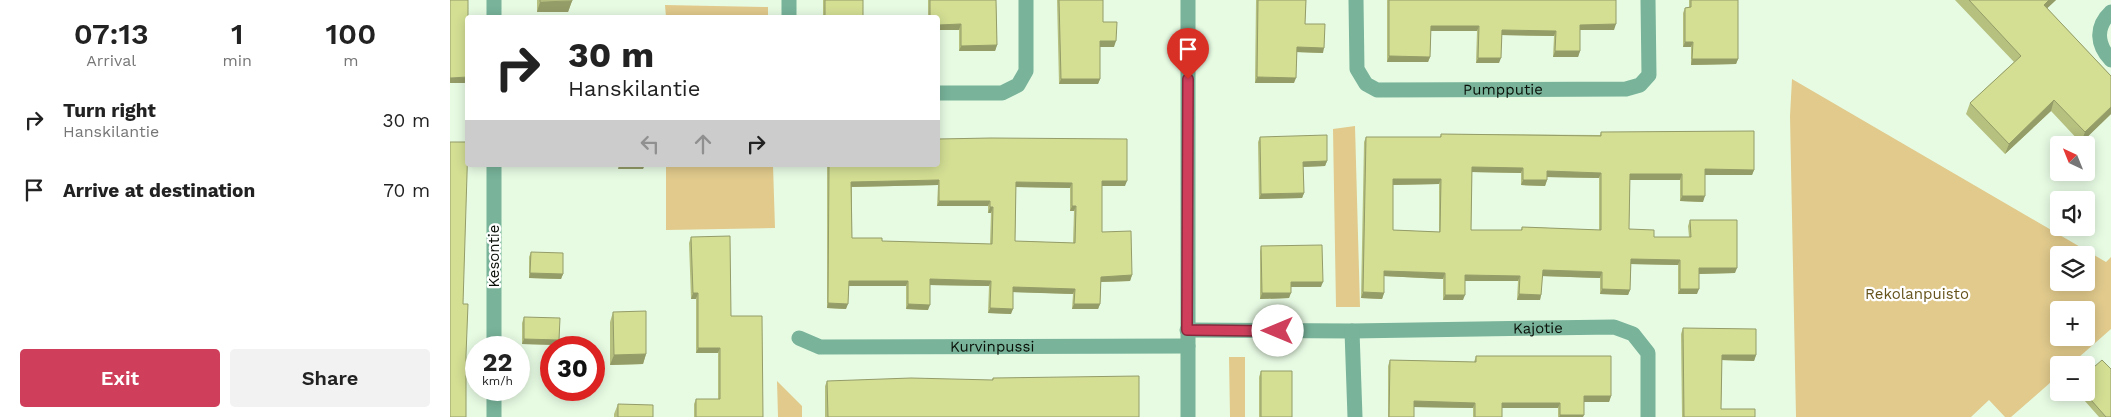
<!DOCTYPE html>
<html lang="en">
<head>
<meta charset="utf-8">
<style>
	:root { --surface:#fff; --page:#f2f2f2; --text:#222; --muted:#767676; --accent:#cf3f5c }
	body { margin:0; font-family:"Work Sans",sans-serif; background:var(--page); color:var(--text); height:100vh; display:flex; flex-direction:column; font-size:19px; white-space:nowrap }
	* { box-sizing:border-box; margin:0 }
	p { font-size:16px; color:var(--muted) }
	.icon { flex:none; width:28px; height:28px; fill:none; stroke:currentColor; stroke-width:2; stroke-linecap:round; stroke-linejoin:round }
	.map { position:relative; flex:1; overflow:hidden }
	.drawer { display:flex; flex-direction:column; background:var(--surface); width:450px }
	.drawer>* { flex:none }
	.top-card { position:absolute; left:15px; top:15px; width:475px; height:152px; border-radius:5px; box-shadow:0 2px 12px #0003; background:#fff; color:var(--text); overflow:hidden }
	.needle { width:32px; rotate:317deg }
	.fabs { position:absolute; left:1600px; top:136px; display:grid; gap:10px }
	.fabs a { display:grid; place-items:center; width:45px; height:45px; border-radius:5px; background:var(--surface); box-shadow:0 2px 12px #0003; font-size:25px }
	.speed { position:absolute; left:15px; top:336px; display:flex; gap:10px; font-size:25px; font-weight:700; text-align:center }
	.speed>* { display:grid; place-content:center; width:65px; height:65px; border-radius:50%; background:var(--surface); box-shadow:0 2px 12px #0003; line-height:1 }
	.speed small { font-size:12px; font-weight:400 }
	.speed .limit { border:8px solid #d22; background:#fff; color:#111 }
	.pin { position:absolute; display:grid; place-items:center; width:42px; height:42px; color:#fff; margin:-51px -21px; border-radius:50% 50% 50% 0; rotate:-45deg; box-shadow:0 0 5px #0007 }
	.pin .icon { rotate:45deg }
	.me { position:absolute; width:55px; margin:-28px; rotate:270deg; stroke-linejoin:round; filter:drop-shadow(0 0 4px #0008) }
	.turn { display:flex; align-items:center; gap:18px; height:105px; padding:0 20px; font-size:22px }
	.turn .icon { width:65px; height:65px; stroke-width:2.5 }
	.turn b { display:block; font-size:35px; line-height:42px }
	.lanes { display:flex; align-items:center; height:48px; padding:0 20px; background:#0003; justify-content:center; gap:25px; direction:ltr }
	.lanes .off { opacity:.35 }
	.eta { display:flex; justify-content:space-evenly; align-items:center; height:85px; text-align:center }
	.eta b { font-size:30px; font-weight:600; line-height:35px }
	.cta { display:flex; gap:10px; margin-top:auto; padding:10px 20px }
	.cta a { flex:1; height:58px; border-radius:5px; background:var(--accent); color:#fff; font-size:20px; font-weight:600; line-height:58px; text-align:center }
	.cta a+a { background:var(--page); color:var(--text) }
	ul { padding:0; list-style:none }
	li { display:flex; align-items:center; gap:15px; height:70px; padding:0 20px }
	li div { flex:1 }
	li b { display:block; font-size:19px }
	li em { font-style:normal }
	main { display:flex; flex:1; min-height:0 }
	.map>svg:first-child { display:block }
	.green { fill:#e1ca8c; fill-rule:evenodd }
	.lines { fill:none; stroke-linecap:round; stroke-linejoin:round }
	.minor { stroke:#78b39a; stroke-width:15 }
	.tertiary { stroke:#78b39a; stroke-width:15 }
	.wall { fill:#b6c07f; fill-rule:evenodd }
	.shaded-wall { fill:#949c68 }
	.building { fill:#d4df94; stroke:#949c68; fill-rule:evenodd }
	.route-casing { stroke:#87293c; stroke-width:12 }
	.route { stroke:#cf3f5c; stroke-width:9 }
	.labels { text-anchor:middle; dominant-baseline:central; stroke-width:4.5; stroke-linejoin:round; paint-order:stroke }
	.street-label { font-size:15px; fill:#0a1008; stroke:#fff }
	.park-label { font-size:15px; fill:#65521a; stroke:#fff }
</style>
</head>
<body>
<main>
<section class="drawer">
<div class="eta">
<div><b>07:13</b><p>Arrival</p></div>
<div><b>1</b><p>min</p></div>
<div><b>100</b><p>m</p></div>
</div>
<ul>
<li><svg class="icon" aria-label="right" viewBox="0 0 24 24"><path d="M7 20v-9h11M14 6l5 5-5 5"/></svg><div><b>Turn right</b><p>Hanskilantie</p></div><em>30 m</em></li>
<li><svg class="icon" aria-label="arrive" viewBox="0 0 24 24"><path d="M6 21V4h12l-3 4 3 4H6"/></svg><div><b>Arrive at destination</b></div><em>70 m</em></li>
</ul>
<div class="cta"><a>Exit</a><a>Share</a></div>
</section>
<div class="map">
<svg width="1661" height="417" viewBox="0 0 1661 417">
	<rect width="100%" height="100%" fill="#e7fbe3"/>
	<path class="green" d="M215,5L318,7V17H216Z
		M1342,79L1656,262L1661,257V329L1620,365H1609V375L1561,417H1555L1539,400L1521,417H1346L1340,116ZM1609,255H1636V282H1609ZM1609,310H1636V338H1609Z
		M905,126L910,307H886L883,129Z
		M216,165H323L325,228L216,230Z
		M779,357H795V417H780Z
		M327,381L352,406V417H328Z"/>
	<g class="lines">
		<g class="minor">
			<path id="s1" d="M906,0L907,69L916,84L927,90L1176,89L1190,85L1199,75L1198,0"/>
			<path d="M1661,12C1645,27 1647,45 1661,60"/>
			<path d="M44,18V0"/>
			<path d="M339,18V0"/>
			<path d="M488,93H552L568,85L576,71V0"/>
			<path d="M44,165V348"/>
			<path id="s2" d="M737,330L902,331L1164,327L1183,334L1198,353V417"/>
			<path d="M902,331L905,417"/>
			<path id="s3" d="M349,338L370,347L738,346"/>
			<path d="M44,417V390"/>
		</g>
		<path class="tertiary" d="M738,0V417"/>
	</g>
	<path class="wall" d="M87,0H122V1L118,12H87Z
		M373,0H413V18H373Z
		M478,0H546L547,45L545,51H509V30H488V18H478Z
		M607,0H653V22L664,47H650V79L648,84H609Z
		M806,0H856L855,24L873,53L847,52L844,83H805Z
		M937,0H1166L1164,30H1130V51L1128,57H1103L1104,36L1052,35L1049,63H1026L1027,31H981L980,57L978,62H937Z
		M1239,0H1288V59L1286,64L1241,65V47H1233V13L1235,8L1239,7Z
		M1505,0H1606L1597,8L1661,76V114L1631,143L1601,111L1555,154L1516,114L1520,103L1564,62Z
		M1151,132L1304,170L1302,175H1255L1253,202L1230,201V180H1180L1179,229L1204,237H1239L1238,226L1240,220L1285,273L1249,274L1247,294H1228V265L1181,264L1180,290L1178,295L1150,294V278L1092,276L1091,295L1090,300H1067L1068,281H1015L1013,300H993V279L934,276V293L932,299L911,298L914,142L916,137H990L991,134L1150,135ZM1022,172L1071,173V185L1095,186L1097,180V177L1149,178V230L1072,227L1071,230H1021ZM989,184V232L943,230V185Z
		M810,137L877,161L875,166L853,167L854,193L852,198L809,199L808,142Z
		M377,165H488L675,186H652V232L682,275L680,281L651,282L650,304L648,309H622L623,294L563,292L561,314L538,313L539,286L480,285L478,310L456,309V286H398L396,309L377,308ZM488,185L487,206H538V213H541L540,244L432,241L402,238V187ZM566,187L620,188V211H624L623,243L565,241Z
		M241,237L281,316L313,417H244V404L246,399H268V353H246V299H241L239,243Z
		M811,246L871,287H841L839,298L810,299V251Z
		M81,252L113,274L111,279L79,278V257Z
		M163,312L196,354L193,364L160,365V322Z
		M74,317L107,345L72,344V323Z
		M1233,328L1306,355L1304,361L1272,360L1271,409L1305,417H1232L1231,334Z
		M1026,356L1161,396L1159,402H1134L1133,417H1108V408H1052L1051,417H1023V408L964,407V417H938V366L940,360L1024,362Z
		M811,371L842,417H809V377Z
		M543,378L688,417H375V386L377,381L542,380Z
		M1627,392H1636L1661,417H1649Z
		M168,404L203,417H164V414Z"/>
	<path class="shaded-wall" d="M1599,0H1606L1590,15L1594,5Z
		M122,1L118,12H87L90,2Z
		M511,24L509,30H488V25Z
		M1166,24L1164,30H1128L1130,25Z
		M981,26H1029L1027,31H979Z
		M1052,30L1106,31L1104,36L1050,35Z
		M650,41H666L664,47H648Z
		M1235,42H1243L1241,47H1233Z
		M547,45L545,51H509L511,46Z
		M847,47L874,48L873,53L845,52Z
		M1105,51H1130L1128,57H1103Z
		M939,56L980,57L978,62H937Z
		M1028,58H1051L1049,63H1026Z
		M1242,59H1288L1286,64L1241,65Z
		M18,77L17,83H0V78Z
		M807,77L846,78L844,83H805Z
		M611,79H650L648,84H609Z
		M1604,100L1601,111L1555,154L1559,144Z
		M1661,107V114L1631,143L1635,132Z
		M877,161L875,166L851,167L853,162Z
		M169,165H195L193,169H168Z
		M1022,167L1073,168L1071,173L1020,172Z
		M1255,169L1304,170L1302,175H1253Z
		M1097,171L1151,173L1149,178L1095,177Z
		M1180,174H1232L1230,180H1178Z
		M943,179H991L989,184L941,185Z
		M489,180L488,185L400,187L401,182Z
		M1073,180H1097L1095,186L1071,185Z
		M652,181H677L675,186H650Z
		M566,182L622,183L620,188L564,187Z
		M854,193L852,198L809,199L811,194Z
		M1232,196H1255L1253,202L1230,201Z
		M489,201H540L538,206H487Z
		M622,206H626L624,211H620Z
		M540,207H543L541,213H538Z
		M1181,259L1230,260L1228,265L1179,264Z
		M1249,268H1287L1285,273L1247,274Z
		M1093,270L1152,272L1150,278L1091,276Z
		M934,271L995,273L993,279L933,276Z
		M80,273L113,274L111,279L79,278Z
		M682,275L680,281L649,282L651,277Z
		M1015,275L1070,276L1068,281H1013Z
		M480,279L541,281L539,286L478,285Z
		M399,281H458L456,286H397Z
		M841,282H873L871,287H839Z
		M563,287L625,289L623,294L561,292Z
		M1152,289L1180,290L1178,295L1150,294Z
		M1230,289H1249L1247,294H1228Z
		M913,292L934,293L932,299L911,298Z
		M243,293H248L246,299H241Z
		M812,293H841L839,298L810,299Z
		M1069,294L1091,295L1090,300H1067Z
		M995,295H1015L1013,300H993Z
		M378,303L398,304L396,309L377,308Z
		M458,304L480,305L478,310L456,309Z
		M624,304H650L648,309H622Z
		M540,308L563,309L561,314L538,313Z
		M74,339L109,340L107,345L72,344Z
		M248,348H270L268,353H246Z
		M196,354L193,364L160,365L164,355Z
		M1272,355H1306L1304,361L1270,360Z
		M1134,396H1161L1159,402H1132Z
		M964,401L1025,403L1023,408L962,407Z
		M1052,403H1110L1108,408H1050Z
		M1110,415H1134L1133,417H1109Z"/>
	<path class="building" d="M0,0H18V77L0,78Z
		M90,0H122V1L90,2Z
		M375,0H413V18H375Z
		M480,0H546L547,45L511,46V24L488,25V18H480Z
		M609,0H653V22H667L666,41H650V79H611Z
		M808,0H856L855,24H875L874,48L847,47L846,78L807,77Z
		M939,0H1166V24L1130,25V51H1105L1106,31L1052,30L1051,58H1028L1029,26H981L980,57L939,56Z
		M1241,0H1288V59H1242L1243,42H1235V8L1241,7Z
		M1519,0H1599L1594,5L1661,76V107L1635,132L1604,100L1559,144L1520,103L1571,56Z
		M1304,131V170L1255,169V196H1232V174H1180L1179,229L1204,230V237H1241L1240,220H1287V268H1249V289H1230V260L1181,259L1180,290L1152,289V272L1093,270L1091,295L1069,294L1070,276L1015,275V295H995V273L934,271V293L913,292L916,137H991V134L1151,136V132ZM1022,167L1073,168V180H1097V171L1151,173V230L1072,227V230H1021ZM943,179H991L990,232L943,230Z
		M877,135V161L853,162L854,193L811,194L810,137Z
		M541,138L677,139V181H652V232L681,231L682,275L651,277L650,304H624L625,289L563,287V309L540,308L541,281L480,279V305L458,304V281H399L398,304L378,303L379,165H488V139ZM489,180V201H540V207H543L542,244L432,241V238H402L401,182ZM566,182L622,183V206H626L625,243L565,241Z
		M0,142H18L13,304H18L16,355V417H0Z
		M280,236L281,316H312L313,417H246V399H270V348H248V293H243L241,237Z
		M872,245L873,282H841V293H812L811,246Z
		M81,252L113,253V274L80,273Z
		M196,311V354L164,355L163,312Z
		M74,317L110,318L109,340L74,339Z
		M1233,328L1306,329V355H1272L1271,409H1305V417H1234Z
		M1026,356H1161V396H1134V415H1110V403H1052V417H1025V403L964,401V417H939L940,360L1026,362Z
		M1652,360L1661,369V417H1656L1634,392H1636V374Z
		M811,371H842V417H811Z
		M689,376V417H378L377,381L461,378L543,380V378Z
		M168,404L203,405V417H168Z"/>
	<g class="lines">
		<defs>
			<path id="route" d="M738,79L737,330L828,331"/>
		</defs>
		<use href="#route" class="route-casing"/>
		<use href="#route" class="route"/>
	</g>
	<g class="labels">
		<g class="street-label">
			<text stroke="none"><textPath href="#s1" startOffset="225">Pumpputie</textPath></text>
			<text transform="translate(44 256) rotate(-90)">Kesontie</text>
			<text stroke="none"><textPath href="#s2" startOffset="351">Kajotie</textPath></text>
			<text stroke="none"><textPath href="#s3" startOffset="195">Kurvinpussi</textPath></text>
		</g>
		<g class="park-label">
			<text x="1467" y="294">Rekolanpuisto</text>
		</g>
	</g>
</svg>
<div class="fabs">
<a><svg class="needle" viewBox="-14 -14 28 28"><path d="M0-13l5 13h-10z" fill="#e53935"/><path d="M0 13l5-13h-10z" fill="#767676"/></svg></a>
<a><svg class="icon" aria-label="sound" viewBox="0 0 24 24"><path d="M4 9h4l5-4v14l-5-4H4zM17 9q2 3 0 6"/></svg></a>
<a><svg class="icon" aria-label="layers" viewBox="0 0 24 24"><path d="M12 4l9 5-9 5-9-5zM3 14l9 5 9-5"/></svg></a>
<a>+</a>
<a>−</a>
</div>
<div class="speed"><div>22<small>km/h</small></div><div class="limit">30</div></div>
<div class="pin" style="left:738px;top:79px;background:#d93025"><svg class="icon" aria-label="arrive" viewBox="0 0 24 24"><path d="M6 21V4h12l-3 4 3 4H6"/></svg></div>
<svg class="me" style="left:828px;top:331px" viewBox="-20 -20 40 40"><circle r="19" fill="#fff"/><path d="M0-13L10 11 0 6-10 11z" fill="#cf3f5c"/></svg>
<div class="top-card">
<div class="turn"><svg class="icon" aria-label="right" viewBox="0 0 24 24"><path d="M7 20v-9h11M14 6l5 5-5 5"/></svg><div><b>30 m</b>Hanskilantie</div></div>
<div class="lanes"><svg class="icon off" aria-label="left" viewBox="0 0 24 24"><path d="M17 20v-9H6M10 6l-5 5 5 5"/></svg><svg class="icon off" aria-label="ahead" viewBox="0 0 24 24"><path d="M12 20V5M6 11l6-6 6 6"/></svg><svg class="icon" aria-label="right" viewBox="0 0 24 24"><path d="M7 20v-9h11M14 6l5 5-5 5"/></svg></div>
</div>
</div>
</main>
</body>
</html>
